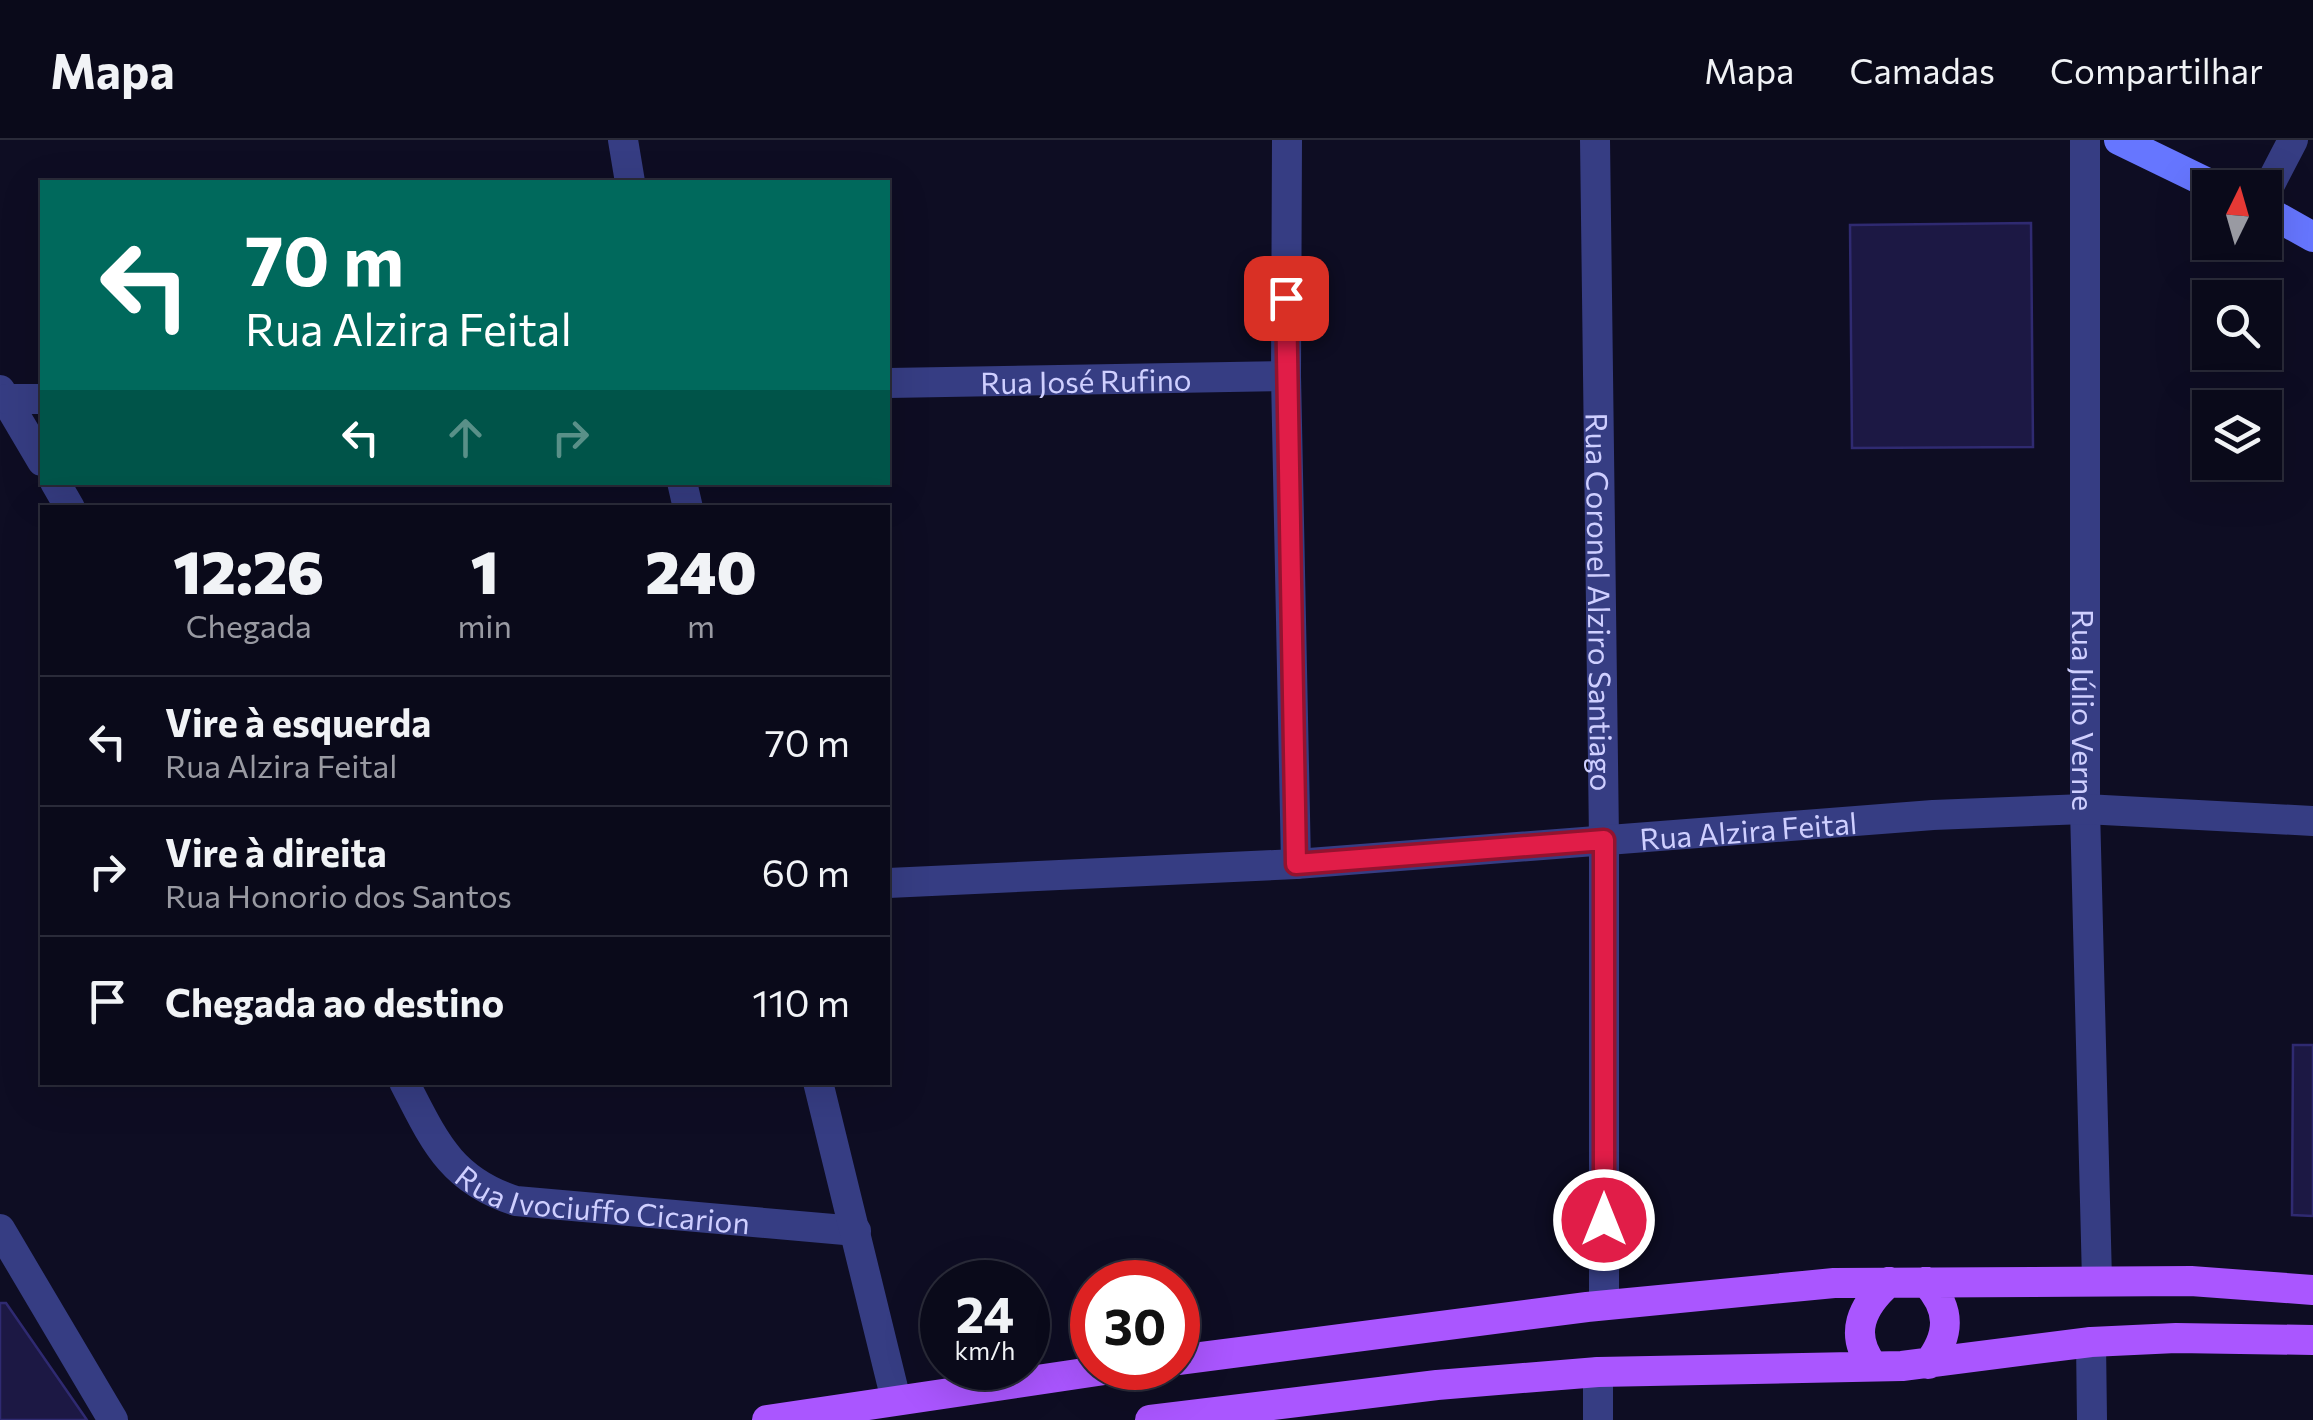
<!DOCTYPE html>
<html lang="pt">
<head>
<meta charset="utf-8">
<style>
	:root { --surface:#0a0a1a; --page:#131323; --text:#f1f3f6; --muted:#999aa2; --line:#2a2b39 }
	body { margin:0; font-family:Commissioner,sans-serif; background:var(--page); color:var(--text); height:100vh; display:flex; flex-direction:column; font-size:38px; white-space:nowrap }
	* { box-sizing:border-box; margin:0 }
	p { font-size:32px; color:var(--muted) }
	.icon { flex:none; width:55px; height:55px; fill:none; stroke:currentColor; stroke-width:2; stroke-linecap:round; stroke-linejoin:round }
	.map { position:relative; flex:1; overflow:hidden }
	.drawer { position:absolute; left:40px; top:365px; width:850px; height:580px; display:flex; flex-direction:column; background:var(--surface); border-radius:0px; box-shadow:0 10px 40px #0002,0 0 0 2px var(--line) }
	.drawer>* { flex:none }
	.top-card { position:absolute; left:40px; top:40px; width:850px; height:305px; border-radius:0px; box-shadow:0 10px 40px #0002,0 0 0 2px var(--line); background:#00695c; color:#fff; overflow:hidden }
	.needle { width:65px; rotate:5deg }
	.controls { position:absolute; left:2192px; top:30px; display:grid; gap:20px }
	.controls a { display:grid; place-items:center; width:90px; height:90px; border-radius:0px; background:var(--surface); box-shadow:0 10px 40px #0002,0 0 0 2px var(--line); font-size:50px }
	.speed { position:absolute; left:920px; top:1120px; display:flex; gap:20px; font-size:50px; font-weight:700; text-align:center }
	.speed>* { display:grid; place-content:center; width:130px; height:130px; border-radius:50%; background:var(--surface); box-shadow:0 10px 40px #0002,0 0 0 2px var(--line); line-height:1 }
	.speed small { font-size:25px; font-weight:400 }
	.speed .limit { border:15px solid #d22; background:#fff; color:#111 }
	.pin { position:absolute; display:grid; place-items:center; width:85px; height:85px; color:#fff; margin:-42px; border-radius:20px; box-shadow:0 5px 15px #0006 }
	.me { position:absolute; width:110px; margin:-55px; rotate:0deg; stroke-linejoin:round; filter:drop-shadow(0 0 8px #0008) }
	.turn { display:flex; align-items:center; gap:35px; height:210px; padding:0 40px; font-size:45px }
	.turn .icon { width:130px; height:130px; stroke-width:2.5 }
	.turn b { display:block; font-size:70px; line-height:85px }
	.lanes { display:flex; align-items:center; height:95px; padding:0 40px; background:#0003; justify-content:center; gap:50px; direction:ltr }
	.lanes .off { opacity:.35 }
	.eta { display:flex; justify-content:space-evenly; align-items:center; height:170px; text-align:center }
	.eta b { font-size:60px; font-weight:800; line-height:70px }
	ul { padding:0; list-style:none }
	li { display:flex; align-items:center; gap:30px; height:130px; padding:0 40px; border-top:2px solid var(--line) }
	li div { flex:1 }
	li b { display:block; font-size:38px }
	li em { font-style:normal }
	header { display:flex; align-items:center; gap:60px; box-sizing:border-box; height:140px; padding:0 50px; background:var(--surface); border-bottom:2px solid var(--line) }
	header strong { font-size:48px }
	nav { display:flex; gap:55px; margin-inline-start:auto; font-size:35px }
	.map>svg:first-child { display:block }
	.building { fill:#1c1844; stroke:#2f2a71; stroke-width:2.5 }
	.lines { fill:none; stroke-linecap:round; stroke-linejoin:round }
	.street { stroke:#363d83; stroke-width:30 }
	.secondary { stroke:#6676ff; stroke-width:30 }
	.primary { stroke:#aa56ff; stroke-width:30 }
	.route-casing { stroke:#92132f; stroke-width:25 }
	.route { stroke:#e11d48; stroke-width:18 }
	.labels { text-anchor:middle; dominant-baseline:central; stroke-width:8; stroke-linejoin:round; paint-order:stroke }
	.street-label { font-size:30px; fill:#cfcfff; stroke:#0e0d23 }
</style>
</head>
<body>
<header>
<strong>Mapa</strong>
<nav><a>Mapa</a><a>Camadas</a><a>Compartilhar</a></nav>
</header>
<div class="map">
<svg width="2313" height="1280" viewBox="0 0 2313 1280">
	<rect width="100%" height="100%" fill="#0e0d23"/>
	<path class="building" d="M2031,83L2033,307L1852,308L1850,85Z
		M2293,905H2313V1076L2292,1075Z
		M0,1163H6L87,1280H0Z"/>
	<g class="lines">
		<g class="street">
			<path d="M623,0L630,42"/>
			<path d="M1287,0L1286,236L1296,724"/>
			<path id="s1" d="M1595,0L1604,700V1165"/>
			<path id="s2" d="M2085,0V669L2097,1140"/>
			<path d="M2265,54L2293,0"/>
			<path id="s3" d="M888,243L1286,236"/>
			<path d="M0,250L42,321"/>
			<path d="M6,259H42"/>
			<path d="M55,342L70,368"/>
			<path d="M682,342L688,368"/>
			<path id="s4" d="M888,743L1296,724L1933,675L2085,669L2313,681"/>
			<path id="s5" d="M404,942C434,1000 450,1040 516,1061L856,1091"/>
			<path d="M818,942L896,1260"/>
			<path d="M0,1089L113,1280"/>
			<path d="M2091,1202L2092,1280"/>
			<path d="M1598,1280V1232"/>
		</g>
		<path class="secondary" d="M2119,0L2218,48
			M2265,70L2313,97"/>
		<path class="primary" d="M1926,1142C1951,1169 1951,1194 1928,1224
			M1178,1220L1587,1167L1834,1143L2191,1141L2313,1150
			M1873,1226C1848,1194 1862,1166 1889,1142
			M767,1280L1118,1228
			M1150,1280L1437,1245L1598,1232L1902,1226L2091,1202L2176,1198L2313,1200"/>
	</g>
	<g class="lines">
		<defs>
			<path id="route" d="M1286,158L1296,724L1604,700V1080"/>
		</defs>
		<use href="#route" class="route-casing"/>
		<use href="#route" class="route"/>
	</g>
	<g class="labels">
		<g class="street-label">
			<text stroke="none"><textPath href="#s3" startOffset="198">Rua José Rufino</textPath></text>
			<text stroke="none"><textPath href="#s1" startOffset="462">Rua Coronel Alziro Santiago</textPath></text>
			<text stroke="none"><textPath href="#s2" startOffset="570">Rua Júlio Verne</textPath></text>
			<text stroke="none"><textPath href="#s4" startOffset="862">Rua Alzira Feital</textPath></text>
			<text stroke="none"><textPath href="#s5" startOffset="255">Rua Ivociuffo Cicarion</textPath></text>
		</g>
	</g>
</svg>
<div class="controls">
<a><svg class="needle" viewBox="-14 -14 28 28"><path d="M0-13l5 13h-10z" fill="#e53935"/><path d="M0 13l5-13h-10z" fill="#999aa2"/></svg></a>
<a><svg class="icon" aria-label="search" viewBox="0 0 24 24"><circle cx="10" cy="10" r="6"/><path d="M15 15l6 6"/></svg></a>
<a><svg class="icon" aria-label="layers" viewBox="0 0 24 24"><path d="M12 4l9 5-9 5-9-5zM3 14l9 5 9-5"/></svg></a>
</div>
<div class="speed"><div>24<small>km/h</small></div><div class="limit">30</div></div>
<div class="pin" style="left:1286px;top:158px;background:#d93025"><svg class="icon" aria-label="arrive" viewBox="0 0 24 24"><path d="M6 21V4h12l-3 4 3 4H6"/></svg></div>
<svg class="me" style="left:1604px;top:1080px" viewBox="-20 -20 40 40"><circle r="17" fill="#e11d48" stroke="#fff" stroke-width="3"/><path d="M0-11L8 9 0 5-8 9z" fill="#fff"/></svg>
<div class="top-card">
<div class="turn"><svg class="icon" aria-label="left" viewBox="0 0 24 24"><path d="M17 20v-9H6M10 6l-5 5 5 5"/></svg><div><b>70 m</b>Rua Alzira Feital</div></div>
<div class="lanes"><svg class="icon" aria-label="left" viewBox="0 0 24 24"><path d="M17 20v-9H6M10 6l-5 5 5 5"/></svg><svg class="icon off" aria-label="ahead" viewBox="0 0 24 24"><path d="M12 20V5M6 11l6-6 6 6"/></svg><svg class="icon off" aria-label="right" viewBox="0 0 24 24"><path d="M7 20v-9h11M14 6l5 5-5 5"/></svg></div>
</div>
<section class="drawer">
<div class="eta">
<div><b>12:26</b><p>Chegada</p></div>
<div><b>1</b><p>min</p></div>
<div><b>240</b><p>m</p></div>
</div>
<ul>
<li><svg class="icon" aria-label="left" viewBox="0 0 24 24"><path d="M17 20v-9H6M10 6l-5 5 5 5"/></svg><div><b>Vire à esquerda</b><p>Rua Alzira Feital</p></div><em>70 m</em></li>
<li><svg class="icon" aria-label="right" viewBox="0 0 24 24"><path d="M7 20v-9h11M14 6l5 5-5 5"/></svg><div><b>Vire à direita</b><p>Rua Honorio dos Santos</p></div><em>60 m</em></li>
<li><svg class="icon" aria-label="arrive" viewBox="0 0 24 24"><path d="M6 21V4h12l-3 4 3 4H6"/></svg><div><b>Chegada ao destino</b></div><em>110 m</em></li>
</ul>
</section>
</div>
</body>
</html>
